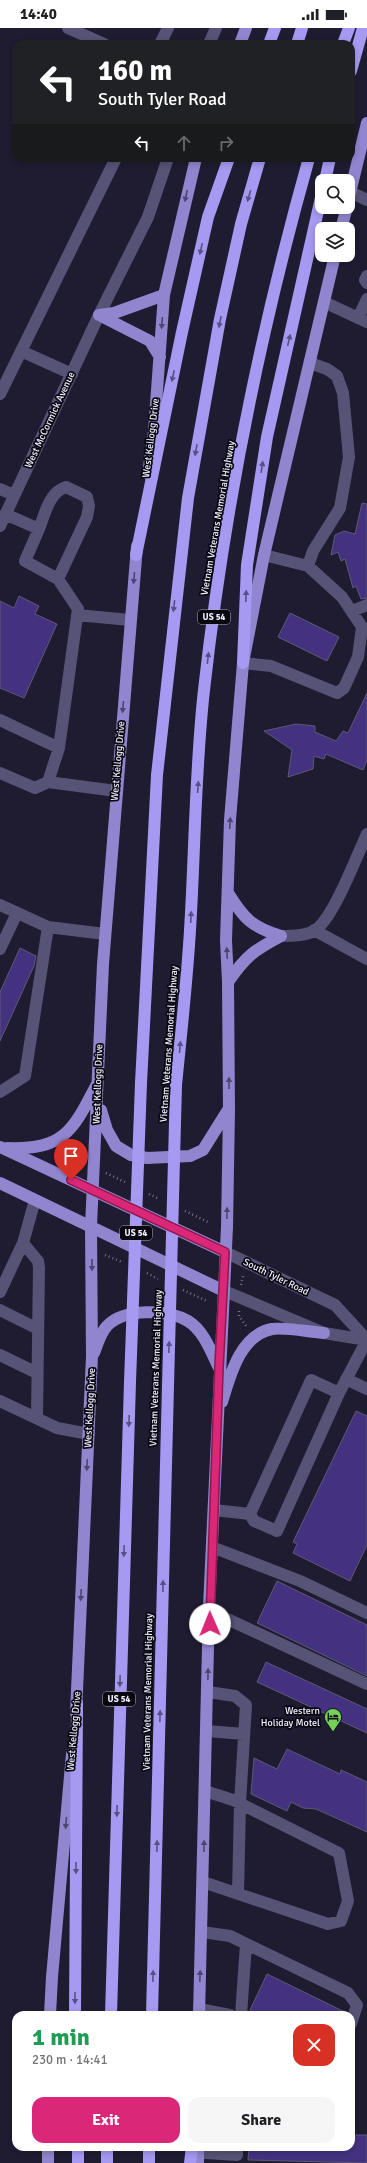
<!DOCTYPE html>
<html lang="en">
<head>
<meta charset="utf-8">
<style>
	:root { --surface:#fff; --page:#f6f6f6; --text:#202124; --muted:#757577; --accent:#db2777 }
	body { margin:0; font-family:Signika,sans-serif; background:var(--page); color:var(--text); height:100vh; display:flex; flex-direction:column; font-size:15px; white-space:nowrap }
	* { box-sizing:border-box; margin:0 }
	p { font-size:13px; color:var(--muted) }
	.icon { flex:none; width:22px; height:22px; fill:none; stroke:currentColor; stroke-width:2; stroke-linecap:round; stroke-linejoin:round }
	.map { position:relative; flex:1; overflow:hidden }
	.sheet { position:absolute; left:12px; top:1983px; width:343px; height:140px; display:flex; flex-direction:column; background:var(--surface); border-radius:12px; box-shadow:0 2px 6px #0003 }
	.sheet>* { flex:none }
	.top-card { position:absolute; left:12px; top:12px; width:343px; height:122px; border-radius:12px; box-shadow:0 2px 6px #0003; background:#202124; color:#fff; overflow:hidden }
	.tools { position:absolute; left:315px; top:146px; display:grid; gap:8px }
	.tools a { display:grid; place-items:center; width:40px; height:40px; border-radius:8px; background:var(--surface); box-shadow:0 2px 6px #0003; font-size:20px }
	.pin { position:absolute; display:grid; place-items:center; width:34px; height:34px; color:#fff; margin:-41px -17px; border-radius:50% 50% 50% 0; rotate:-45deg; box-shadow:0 0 4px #0007 }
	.pin .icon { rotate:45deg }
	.me { position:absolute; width:44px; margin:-22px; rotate:359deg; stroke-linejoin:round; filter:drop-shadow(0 0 3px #0008) }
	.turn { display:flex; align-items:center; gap:14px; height:84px; padding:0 20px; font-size:18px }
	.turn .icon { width:52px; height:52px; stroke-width:2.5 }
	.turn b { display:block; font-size:28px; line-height:34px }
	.lanes { display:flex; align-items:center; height:38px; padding:0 20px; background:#0003; justify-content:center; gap:20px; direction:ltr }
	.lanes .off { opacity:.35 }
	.round { display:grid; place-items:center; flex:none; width:42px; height:42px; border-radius:12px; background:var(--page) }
	.summary { display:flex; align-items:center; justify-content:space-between; height:68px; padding:0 20px }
	h1 { font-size:24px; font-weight:700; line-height:30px; color:#1e9e55 }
	.primary-button { display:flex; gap:8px; margin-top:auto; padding:8px 20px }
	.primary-button a { flex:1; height:46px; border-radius:12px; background:var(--accent); color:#fff; font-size:16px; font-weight:700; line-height:46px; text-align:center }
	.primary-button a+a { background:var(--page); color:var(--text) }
	.status { display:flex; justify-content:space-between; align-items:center; height:28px; padding:0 20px; background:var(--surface); direction:ltr }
	.status svg { height:11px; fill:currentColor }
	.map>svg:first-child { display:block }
	.building { fill:#443280; stroke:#5c5973 }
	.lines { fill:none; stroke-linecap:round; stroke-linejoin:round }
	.path { stroke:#727083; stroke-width:2.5; stroke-dasharray:1 3; stroke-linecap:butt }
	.minor { stroke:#575376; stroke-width:12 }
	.major { stroke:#9085ce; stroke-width:12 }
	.highway { stroke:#a699f2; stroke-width:12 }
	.highway-bridge { stroke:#a699f2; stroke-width:12 }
	.oneway { fill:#4c4670 }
	.oneway2 { fill:#585082 }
	.route-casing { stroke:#8e194d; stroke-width:10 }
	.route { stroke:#db2777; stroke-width:7 }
	.labels { text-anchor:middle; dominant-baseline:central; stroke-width:3.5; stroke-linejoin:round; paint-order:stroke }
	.shield { fill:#090811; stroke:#abaab7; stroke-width:1 }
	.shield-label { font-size:9px; font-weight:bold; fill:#f0effe }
	.street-label { font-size:10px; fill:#f0effe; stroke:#090811 }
	.poi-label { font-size:10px; fill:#f0effe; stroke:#090811; text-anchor:end }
</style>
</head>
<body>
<div class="status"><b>14:40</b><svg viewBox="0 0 49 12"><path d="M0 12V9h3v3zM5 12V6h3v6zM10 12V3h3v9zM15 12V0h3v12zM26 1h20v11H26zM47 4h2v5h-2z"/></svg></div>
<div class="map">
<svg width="367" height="2135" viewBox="0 0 367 2135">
	<rect width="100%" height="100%" fill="#1f1c32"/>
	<path class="building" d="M362,475L367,476V570L361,571L356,558L353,560L345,531L341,533L338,524L331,527L335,507L344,503L355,506Z
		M19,568L39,578L35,586L57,596L24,670L0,660V573L14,580Z
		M290,585L339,609L327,633L278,609Z
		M367,665V732L363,742L326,726L324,731L314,728L313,741L288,749L292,722L264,703L296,696L315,698V704L336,713L343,703L348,705Z
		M20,920L36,928L34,938L0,1013V964Z
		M356,1383L367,1388V1517L350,1553L293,1525L297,1516L293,1514Z
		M277,1553L367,1597V1648L257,1595Z
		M266,1634L367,1681V1705L257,1654Z
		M287,1721L340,1746L341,1742L367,1754V1804L316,1781L303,1780L291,1774L287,1783L251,1766L254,1730L277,1741Z
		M267,1946L347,1985L346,1987H259L250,1982Z
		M351,2107H367V2135L248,2132L249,2119H351Z"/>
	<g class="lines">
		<path class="path" d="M65,1121L72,1131L77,1133
			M106,1145L125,1154
			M149,1166L159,1171
			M185,1183L208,1194
			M105,1227L122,1234
			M147,1245L158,1251
			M241,1257L243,1248
			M183,1262L207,1273
			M239,1283V1288L247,1299"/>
		<path class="minor" d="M68,0L104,16
			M160,16L168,0
			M209,16L216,0
			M350,164L367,172
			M367,248L365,252L367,255
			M324,274L367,294
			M358,290L367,271
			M21,323L72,346
			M0,366L116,130
			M0,461L14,467
			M0,498L99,287L148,189L168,130
			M39,501C45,486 49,464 66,459L87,469L89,478L87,489L58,551
			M308,538L313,523L340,480L349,429L343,365L337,348L327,341L310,335
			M352,583L367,577
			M77,587L130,592
			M243,635L271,638L337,665L344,660L358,629L362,599L342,569L308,538L264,527
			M0,692L59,720
			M0,745L35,760L48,754L59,720L78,581L58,551L25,533L39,501L5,486
			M48,754L116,763
			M0,877L48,899L105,906
			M314,902L367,931
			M281,908C291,908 305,908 314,903C333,892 357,827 367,806
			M0,921L17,885
			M0,1064L25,1048L48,899
			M35,1172L23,1215L38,1233L39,1239L37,1390
			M225,1224L335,1277L367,1312
			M222,1262L324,1305L367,1312
			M0,1264L23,1215
			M0,1282L38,1301
			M0,1327L37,1345
			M346,1351L367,1361
			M0,1373L57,1400L89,1406
			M214,1482L250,1486L311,1352L339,1365L367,1312
			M250,1486L254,1493L277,1503L339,1365
			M212,1519L300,1553L367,1585
			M210,1583L367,1656
			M208,1664L235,1668L246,1677L240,1775L238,1866
			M207,1703L244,1706
			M203,1854L328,1896L341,1893L348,1873L339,1825L233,1772L205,1763
			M202,1904L230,1908L348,1965L357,1977L351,1996
			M199,1981L230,1987
			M241,1987L246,1916
			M191,2124L237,2127V2119"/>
		<path class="major" d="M240,16L246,0
			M348,173L367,95
			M341,201L347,179
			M99,287L150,313L160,329
			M99,287L114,285L164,267
			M148,446L154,403L164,267L196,130
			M228,865C244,891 252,899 281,908
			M228,954C246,928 253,923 281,908
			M101,1082L107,1102L116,1118L131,1127L147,1130L190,1128L203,1122L228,1082
			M0,1119L225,1224
			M7,1120C65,1122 73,1102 97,1056
			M0,1155L222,1262
			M94,1325C97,1317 101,1304 107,1298C124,1280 168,1281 188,1293C203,1302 211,1323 218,1338
			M222,1374C230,1348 240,1307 272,1301C286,1299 309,1304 324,1305
			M76,1685L92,1328L91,1198L103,936L137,518
			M50,1987L52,1949L72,1726
			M199,1987L209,1578L227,1199L229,1082L228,954L226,912L230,792L243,635L264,527L335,227
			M48,2119V2135
			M198,2119V2135"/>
		<path class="highway" d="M269,16L275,0
			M297,16L302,0
			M343,16L349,0
			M351,43L363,0
			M325,153L330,130
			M136,527L182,304L208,189L229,130
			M243,635L247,537L267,409L322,165
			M141,1055L157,747L188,470L220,291L241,196L260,130
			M176,1057C181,1006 187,954 190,902C195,822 195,742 204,662C224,482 260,304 309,130
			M75,1987L77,1675
			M111,1987L130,1354
			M152,1987L168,1358
			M78,2119V2135
			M107,2135V2119
			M149,2135V2119
			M190,2135L192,2119"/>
		<path class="highway-bridge" d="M130,1354L141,1055
			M168,1358L176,1057"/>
	</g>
	<defs><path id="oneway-solid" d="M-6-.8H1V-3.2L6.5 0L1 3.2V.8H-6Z"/></defs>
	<g class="oneway">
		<use href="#oneway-solid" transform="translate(186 168) rotate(102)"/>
		<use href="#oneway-solid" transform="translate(162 295) rotate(94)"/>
		<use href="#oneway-solid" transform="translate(134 550) rotate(95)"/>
		<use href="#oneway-solid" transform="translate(123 679) rotate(95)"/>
		<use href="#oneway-solid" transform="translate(230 795) rotate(-87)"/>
		<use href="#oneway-solid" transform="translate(227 925) rotate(-93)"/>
		<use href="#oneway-solid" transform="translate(229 1055) rotate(-90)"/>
		<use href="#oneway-solid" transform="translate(227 1185) rotate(-89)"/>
		<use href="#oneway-solid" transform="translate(92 1237) rotate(90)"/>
		<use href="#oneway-solid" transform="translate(87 1437) rotate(93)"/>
		<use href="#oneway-solid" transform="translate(81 1567) rotate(92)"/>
		<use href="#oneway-solid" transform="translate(208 1646) rotate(-89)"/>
		<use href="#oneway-solid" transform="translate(66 1795) rotate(95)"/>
		<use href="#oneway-solid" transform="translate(204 1818) rotate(-89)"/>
		<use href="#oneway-solid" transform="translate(200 1948) rotate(-88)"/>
	</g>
	<g class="oneway2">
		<use href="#oneway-solid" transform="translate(249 168) rotate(106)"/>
		<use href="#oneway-solid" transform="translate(201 221) rotate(103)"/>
		<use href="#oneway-solid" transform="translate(220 294) rotate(101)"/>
		<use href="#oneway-solid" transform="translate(289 312) rotate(-77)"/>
		<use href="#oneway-solid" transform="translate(173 348) rotate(102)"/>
		<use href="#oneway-solid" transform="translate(196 422) rotate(100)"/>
		<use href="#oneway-solid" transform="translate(262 439) rotate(-81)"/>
		<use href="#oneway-solid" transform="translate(246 568) rotate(-88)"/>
		<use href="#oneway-solid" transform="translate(174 578) rotate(97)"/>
		<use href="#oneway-solid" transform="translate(208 630) rotate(-83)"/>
		<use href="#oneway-solid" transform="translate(198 759) rotate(-86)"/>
		<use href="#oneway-solid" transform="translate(191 889) rotate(-87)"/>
		<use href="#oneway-solid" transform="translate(180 1019) rotate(-85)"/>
		<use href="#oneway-solid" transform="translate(169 1319) rotate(-88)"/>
		<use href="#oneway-solid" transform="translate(129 1393) rotate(92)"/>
		<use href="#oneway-solid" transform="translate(124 1523) rotate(92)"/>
		<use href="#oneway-solid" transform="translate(163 1558) rotate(-89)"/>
		<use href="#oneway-solid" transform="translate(120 1653) rotate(91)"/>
		<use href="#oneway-solid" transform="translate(160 1688) rotate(-89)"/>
		<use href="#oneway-solid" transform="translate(117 1783) rotate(91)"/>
		<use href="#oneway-solid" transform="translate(157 1818) rotate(-89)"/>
		<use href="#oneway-solid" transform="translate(76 1840) rotate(90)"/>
		<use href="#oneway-solid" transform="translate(153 1948) rotate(-89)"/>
		<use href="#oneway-solid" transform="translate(75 1970) rotate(90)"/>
	</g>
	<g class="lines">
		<defs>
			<path id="route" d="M71,1152L225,1224L219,1339L210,1596"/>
		</defs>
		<use href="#route" class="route-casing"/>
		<use href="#route" class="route"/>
	</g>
	<defs>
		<symbol id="hotel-pin" viewBox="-11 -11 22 30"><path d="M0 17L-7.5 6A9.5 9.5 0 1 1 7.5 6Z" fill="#74d25b" stroke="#090811"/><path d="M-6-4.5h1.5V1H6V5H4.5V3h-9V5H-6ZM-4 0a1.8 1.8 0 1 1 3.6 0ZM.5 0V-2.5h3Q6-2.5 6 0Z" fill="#111"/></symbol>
	</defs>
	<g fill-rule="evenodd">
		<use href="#hotel-pin" x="323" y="1679" width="20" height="27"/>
	</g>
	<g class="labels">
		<g class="shield">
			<rect x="198" y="582" width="32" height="14" rx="3"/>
			<rect x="120" y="1198" width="32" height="14" rx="3"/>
			<rect x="103" y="1664" width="32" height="14" rx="3"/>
		</g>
		<g class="shield-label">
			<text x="214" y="589">US 54</text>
			<text x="136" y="1205">US 54</text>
			<text x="119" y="1671">US 54</text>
		</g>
		<g class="street-label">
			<text transform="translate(50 392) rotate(-65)">West McCormick Avenue</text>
			<text transform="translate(151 410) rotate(-83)">West Kellogg Drive</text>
			<text transform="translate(218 490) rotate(-80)">Vietnam Veterans Memorial Highway</text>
			<text transform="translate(118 733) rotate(-85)">West Kellogg Drive</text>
			<text transform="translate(169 1016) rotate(-86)">Vietnam Veterans Memorial Highway</text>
			<text transform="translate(98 1056) rotate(-88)">West Kellogg Drive</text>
			<text transform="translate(276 1249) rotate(26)">South Tyler Road</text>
			<text transform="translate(156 1340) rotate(-88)">Vietnam Veterans Memorial Highway</text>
			<text transform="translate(90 1380) rotate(-87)">West Kellogg Drive</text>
			<text transform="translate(148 1664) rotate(-89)">Vietnam Veterans Memorial Highway</text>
			<text transform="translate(74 1703) rotate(-85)">West Kellogg Drive</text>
		</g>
		<g class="poi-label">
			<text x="320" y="1683">Western<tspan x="320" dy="12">Holiday Motel</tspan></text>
		</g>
	</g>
</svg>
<div class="tools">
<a><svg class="icon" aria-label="search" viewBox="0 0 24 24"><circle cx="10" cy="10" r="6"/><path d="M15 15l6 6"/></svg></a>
<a><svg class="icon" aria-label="layers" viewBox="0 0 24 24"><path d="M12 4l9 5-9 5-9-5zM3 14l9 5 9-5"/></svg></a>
</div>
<div class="pin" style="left:71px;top:1152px;background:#d93025"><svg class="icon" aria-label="arrive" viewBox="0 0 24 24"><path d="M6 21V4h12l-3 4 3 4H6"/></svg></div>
<svg class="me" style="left:210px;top:1596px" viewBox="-20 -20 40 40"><circle r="19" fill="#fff"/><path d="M0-13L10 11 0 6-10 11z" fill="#db2777"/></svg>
<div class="top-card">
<div class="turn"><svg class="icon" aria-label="left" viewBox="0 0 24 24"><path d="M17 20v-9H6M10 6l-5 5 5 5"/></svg><div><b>160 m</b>South Tyler Road</div></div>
<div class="lanes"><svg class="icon" aria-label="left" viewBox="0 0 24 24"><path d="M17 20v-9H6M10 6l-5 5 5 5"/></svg><svg class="icon off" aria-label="ahead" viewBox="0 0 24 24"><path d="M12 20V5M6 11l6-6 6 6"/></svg><svg class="icon off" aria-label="right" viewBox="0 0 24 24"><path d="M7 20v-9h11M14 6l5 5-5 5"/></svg></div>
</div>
<section class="sheet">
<div class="summary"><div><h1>1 min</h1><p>230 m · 14:41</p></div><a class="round" style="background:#d93025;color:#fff"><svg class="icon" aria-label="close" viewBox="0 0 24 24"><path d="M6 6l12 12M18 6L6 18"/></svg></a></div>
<div class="primary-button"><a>Exit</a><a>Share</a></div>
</section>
</div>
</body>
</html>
